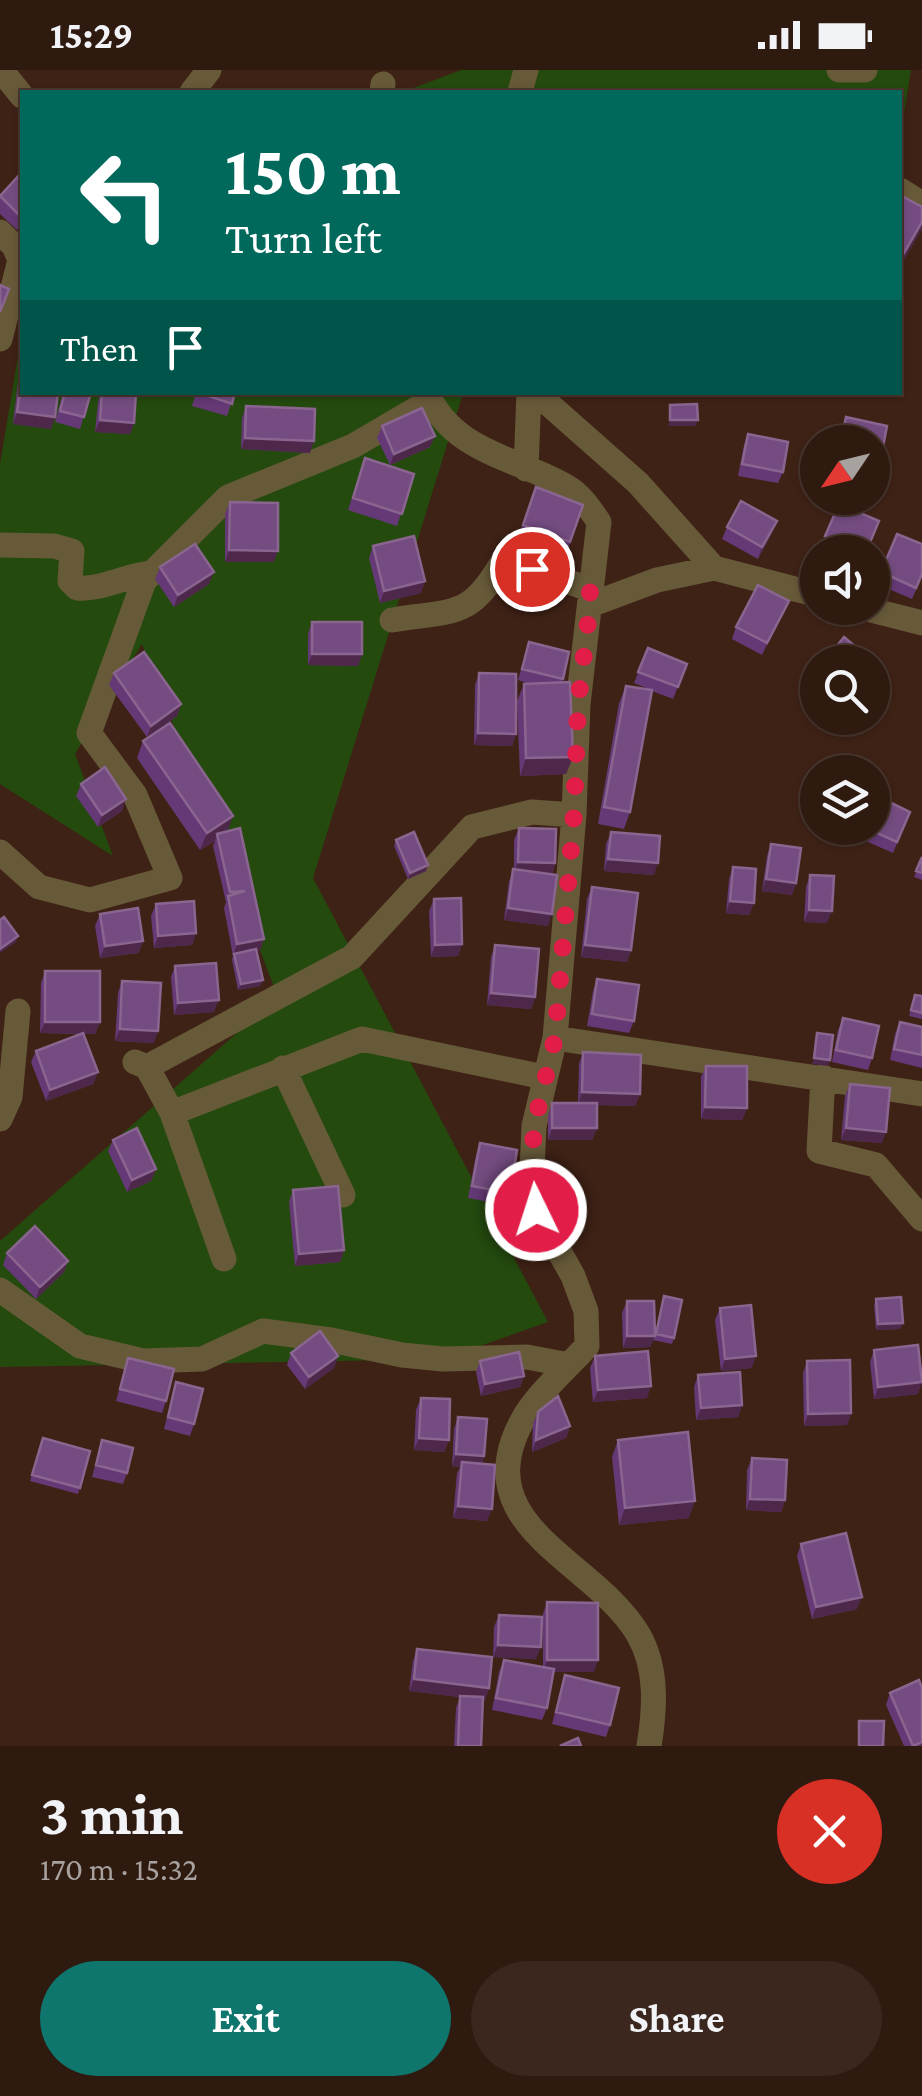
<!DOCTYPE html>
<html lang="en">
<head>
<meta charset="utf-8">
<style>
	:root { --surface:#2f1a10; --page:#3b271e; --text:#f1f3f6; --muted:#a7a19f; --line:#4a3830; --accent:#0f766e }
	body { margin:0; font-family:"Crimson Pro",serif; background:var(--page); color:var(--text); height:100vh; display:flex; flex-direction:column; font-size:38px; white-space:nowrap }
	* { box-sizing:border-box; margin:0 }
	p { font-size:32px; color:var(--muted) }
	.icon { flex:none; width:55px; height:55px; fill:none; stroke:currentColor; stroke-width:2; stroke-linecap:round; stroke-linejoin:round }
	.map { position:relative; height:1676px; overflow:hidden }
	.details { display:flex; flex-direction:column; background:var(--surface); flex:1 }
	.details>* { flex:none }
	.top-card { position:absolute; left:20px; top:20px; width:882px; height:305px; border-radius:0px; box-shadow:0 2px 8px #0004,0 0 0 2px var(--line); background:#00695c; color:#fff; overflow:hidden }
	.needle { width:65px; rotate:235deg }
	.fabs { position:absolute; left:800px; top:355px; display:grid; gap:20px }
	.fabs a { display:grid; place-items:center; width:90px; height:90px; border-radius:50%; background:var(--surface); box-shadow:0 2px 8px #0004,0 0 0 2px var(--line); font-size:50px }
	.pin { position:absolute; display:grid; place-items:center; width:85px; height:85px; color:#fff; margin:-42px; border:5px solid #fff; border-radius:50%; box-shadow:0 2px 10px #0007 }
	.me { position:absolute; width:110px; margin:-55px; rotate:356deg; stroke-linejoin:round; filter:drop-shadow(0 0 8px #0008) }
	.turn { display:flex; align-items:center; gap:35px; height:210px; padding:0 40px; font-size:45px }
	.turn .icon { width:130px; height:130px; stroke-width:2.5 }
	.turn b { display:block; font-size:70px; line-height:85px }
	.then { display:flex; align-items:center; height:95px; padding:0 40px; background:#0003; gap:20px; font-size:38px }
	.round { display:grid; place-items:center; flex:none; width:105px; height:105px; border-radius:52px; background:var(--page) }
	.headline { display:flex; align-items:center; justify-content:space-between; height:170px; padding:0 40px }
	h1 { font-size:60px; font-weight:700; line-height:75px }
	.primary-button { display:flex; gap:20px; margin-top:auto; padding:20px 40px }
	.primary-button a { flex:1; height:115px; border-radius:60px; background:var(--accent); color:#fff; font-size:40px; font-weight:700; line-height:115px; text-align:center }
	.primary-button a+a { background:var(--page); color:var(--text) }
	.status { display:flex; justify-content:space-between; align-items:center; height:70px; padding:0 50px; background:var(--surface); direction:ltr }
	.status svg { height:28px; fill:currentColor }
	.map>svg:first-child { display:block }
	.green { fill:#244a0e }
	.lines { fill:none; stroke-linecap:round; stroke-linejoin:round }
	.street { stroke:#675a39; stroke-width:25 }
	.wall { fill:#643975 }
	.shaded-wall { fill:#4e284a }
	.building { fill:#744c81; stroke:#8a6590; stroke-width:2.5 }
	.route { stroke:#e11d48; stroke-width:18; stroke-dasharray:0 32.4 }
</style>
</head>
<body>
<div class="status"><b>15:29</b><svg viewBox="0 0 49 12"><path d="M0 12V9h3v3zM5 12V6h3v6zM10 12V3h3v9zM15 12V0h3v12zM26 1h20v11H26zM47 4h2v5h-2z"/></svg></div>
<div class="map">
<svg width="922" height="1676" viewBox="0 0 922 1676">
	<rect width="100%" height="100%" fill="#3f2216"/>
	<path class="green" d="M461,0H911L900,69V22H403Z
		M22,262V322L463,323L313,808L548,1252L443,1289L0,1297V1171L278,927L142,574L75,684L113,786L0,714V394Z"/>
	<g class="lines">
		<path class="street" d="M1,0L22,26
			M839,0H865
			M192,22L209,0
			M382,22L383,14
			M520,22L526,0
			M900,120L922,134
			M0,162L14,176L20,190L0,269
			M427,322C451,382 518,388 567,417C581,425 590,439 599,452L578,634L574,745L555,968L534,1056L532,1100L536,1140L573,1206L586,1241L587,1276C568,1297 535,1326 522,1351C465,1457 593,1489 638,1564C658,1598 655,1639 649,1676
			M535,322L638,413L714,498L818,525
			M526,399L529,322
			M0,475L54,476L72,481L70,511L77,518C104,520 125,505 152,503
			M590,535L657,510L714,498
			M863,538L922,553
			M392,550C454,540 471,549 504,489L589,519
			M0,782L39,817L90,830L170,808L135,725L89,663L144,511L228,427L353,376L430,331
			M555,968L922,1024
			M135,992L147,997L172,1043
			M147,997L352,887L472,757L532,742L574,745
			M283,998L343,1125
			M823,1007L819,1081L876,1095L922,1149
			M0,1049L10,1027L18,941
			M224,1189L172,1043L362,969L544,1007
			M0,1220L80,1276L143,1291L202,1289L263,1261L331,1270L402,1285L443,1289L527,1287L569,1295"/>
	</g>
	<path class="wall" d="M22,102V154L17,160L0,144V126Z
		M22,301L51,359L13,354L18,312Z
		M63,322H91L80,359L55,352Z
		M101,322L136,323L134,353L130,364L95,362L98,332Z
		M196,322H235L227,346L192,336Z
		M246,336L310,383L241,379L242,348Z
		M846,347L887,356L879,398L875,410L872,409V372H839Z
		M382,356L430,377L390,395L377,368Z
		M748,364L783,402L778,413L738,406L744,375Z
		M365,388L414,404L397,456L348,440Z
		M536,417L583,435L566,484L518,467Z
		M230,432L274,492H225V444Z
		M879,451L866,482H830L821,478L825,466Z
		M727,457L772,463L758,489L722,469Z
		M922,474V506L912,529L877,514L881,502Z
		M373,476L421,523L380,533L369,488Z
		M160,497L209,514L174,537L155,509Z
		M784,542L762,585L732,569L736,557Z
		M312,552L362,584L358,596L308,595V564Z
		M529,572L569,582L562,613L573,687L566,704L520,706L517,631L524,614H530L518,610Z
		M648,578L687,594L673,629L652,621L630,742L624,759L598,754L619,633L626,616L651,620L634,613Z
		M114,603L181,634L177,646L147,667L109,615Z
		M479,603L516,664L512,676L474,675L475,615Z
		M143,671L227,762L260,881H257L263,910L260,916L238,920L232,890L233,886L224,838L226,832L213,776L215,771L200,780L137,688Z
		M81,714L122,741L98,757L76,726Z
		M910,742L893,783L861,769L866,758Z
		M519,758L555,793L552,804L548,856L504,850L509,811L514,799V770Z
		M611,762L654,805L604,801L606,774Z
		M396,770L426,801L408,809L394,776Z
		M771,774L796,813L792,825L762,821L767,786Z
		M922,787V810L914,807Z
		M733,797L754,833L749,845L726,843L729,809Z
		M810,805L827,853L804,852L806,817Z
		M592,817L631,880L627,892L581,887L587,829Z
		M434,829L462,874L458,886L431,887L429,841Z
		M156,834L196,863L192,875L154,878L151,846Z
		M100,844L139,883L100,888L95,856Z
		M495,875L535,927L531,939L487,935L491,887Z
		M175,896L214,942L174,945L171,907Z
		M45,901L100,952L95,964H83L98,1002L93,1014L46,1031L31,992L36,981L81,964L40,963L41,913Z
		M597,909L634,951L629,963L587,956L593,921Z
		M122,911L154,973L115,971L118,923Z
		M915,925L922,926V949L909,946Z
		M843,948L872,988L868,1000L832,992L838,960Z
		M900,952L922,957V998L890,990L895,964Z
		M583,982L640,1024L635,1036L597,1035V1058L592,1070H548V1045L552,1033H578L579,994Z
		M706,996L747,1038L742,1050L701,1049V1007Z
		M850,1014L882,1073L841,1070L845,1026Z
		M113,1070L156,1099L151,1111L127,1122L108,1081Z
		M480,1073L510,1123L505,1135L468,1128L476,1085Z
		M293,1120L344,1180L340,1192L295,1196L289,1132Z
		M7,1183L68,1191L64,1202L36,1229L3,1195Z
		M664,1226L674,1268L672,1274L653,1270L654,1268L650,1277L623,1278L622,1243L627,1231L655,1264Z
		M876,1229L903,1253L900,1259L876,1260L874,1235Z
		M720,1238L752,1298L721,1301L715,1250Z
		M874,1280L918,1324L874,1329L870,1292Z
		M291,1283L338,1286L334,1298L305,1319L287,1295Z
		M595,1286L647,1328L593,1332L590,1298Z
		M128,1288L166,1331L162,1343L116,1331Z
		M480,1291L524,1306L520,1317L481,1326L476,1302Z
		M807,1291L851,1343L847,1355L804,1356L803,1303Z
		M698,1305L742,1335L738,1347L696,1350L694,1317Z
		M176,1312L194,1354L190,1366L164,1359Z
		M421,1328L449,1370L444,1382L414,1380L416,1340Z
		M538,1342L570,1356L566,1368L532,1382L533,1353Z
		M458,1347L484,1386L482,1394L487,1451L453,1448L457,1403L460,1397L452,1396L454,1359Z
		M43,1368L90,1381L78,1424L30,1411Z
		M102,1370L127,1403L123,1414L92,1407Z
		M618,1370L689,1448L619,1455L612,1387Z
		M752,1388L785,1430L781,1442L746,1440L747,1400Z
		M801,1474L857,1539L812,1549L797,1486Z
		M547,1532L594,1602H554L547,1638L542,1650L492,1640L499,1602L504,1590L543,1597V1544Z
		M499,1545L536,1589L493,1587L494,1557Z
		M417,1579L489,1618L485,1630L483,1629L481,1676H454L456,1638L460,1627L409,1621L413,1591Z
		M565,1605L610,1655L606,1667L552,1654Z
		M890,1623L922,1676H904L886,1635Z"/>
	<path class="shaded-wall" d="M922,152V159L900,197V190Z
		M17,342L55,347L51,359L13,354Z
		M100,350L134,353L130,364L95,362Z
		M670,350H698L695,356H668Z
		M435,366L430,377L390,395L394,384Z
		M245,368L314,371L310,383L241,379Z
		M777,451L772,463L758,489L762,477Z
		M229,480L278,481L274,492H225Z
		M214,502L209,514L174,537L178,525Z
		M425,511L421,523L380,533L384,521Z
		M789,531L784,542L762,585L767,573Z
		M312,584H362L358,596L308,595Z
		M181,634L177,646L147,667L151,656Z
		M478,663L516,664L512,676L474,675Z
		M573,687L566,704L520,706L526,688Z
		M126,729L122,741L98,757L102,745Z
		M233,746L227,763L217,764L215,771L200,780L207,763Z
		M608,789L658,793L654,805L604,801Z
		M518,792L555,793L551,805L513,804Z
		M428,795L426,801L408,809L410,803Z
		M766,809L796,813L792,825L762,821Z
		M730,831L754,833L749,845L726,843Z
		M508,838L552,844L548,856L504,850Z
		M809,840L832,841L827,853L804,852Z
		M196,863L192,875L154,878L158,866Z
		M18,866L16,872L0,883V879Z
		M264,869L260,881L233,886L237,874Z
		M143,871L139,883L100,888L105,876Z
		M462,874L458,886L431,887L435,875Z
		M585,875L631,880L627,892L581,887Z
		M263,910L260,916L238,920L241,914Z
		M491,923L535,927L531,939L487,935Z
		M219,930L214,942L174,945L178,933Z
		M45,952H100L95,964L40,963Z
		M120,959L158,961L154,973L115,971Z
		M814,988L830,990L828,996L812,994Z
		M98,1002L93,1014L46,1031L50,1020Z
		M582,1022L640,1024L635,1036L578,1034Z
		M705,1037L747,1038L742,1050L701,1049Z
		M552,1058H597L592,1070H548Z
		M846,1058L886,1062L882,1073L841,1070Z
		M156,1099L151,1111L127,1122L132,1110Z
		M344,1180L340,1192L295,1196L299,1184Z
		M68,1191L64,1202L36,1229L40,1217Z
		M903,1253L900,1259L876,1260L878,1254Z
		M627,1266H655L650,1277L623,1278Z
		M338,1286L334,1298L305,1319L309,1307Z
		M756,1286L752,1298L721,1301L725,1289Z
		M524,1306L520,1317L481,1326L485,1314Z
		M922,1312L918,1324L874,1329L878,1317Z
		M651,1316L647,1328L593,1332L598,1320Z
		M742,1335L738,1347L696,1350L701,1338Z
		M851,1343L847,1355L804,1356L808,1344Z
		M570,1356L566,1368L532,1382L536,1370Z
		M419,1368L449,1370L444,1382L414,1380Z
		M456,1384L484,1386L480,1398L462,1392L460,1397L452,1396Z
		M750,1429L785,1430L781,1442L746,1440Z
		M695,1431L689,1448L619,1455L625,1438Z
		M458,1436L492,1439L487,1451L453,1448Z
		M862,1527L857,1539L812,1549L816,1537Z
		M498,1575L541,1577L536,1589L493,1587Z
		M547,1590H598L594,1602H543Z
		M414,1609L489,1618L485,1630L409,1621Z"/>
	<path class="building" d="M22,102V148L0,126Z
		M900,125L922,137V152L900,190Z
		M0,215L9,219L0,242Z
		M22,302V322H58L55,347L17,342Z
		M65,322H91L84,347L60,341Z
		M102,322L136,323L134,353L100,350Z
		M197,322H235L232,334Z
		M697,334L698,350H670V335Z
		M246,336L315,339L314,371L245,368Z
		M422,338L435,366L394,384L382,356Z
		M846,347L887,356L879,398L872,396V372H841Z
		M748,364L788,372L783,402L742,394Z
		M365,388L414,404L402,444L353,428Z
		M536,417L583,435L570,472L523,455Z
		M741,431L777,451L762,477L727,457Z
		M230,432L278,433V481L229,480Z
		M839,434L879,451L866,482H862L825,466Z
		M897,464L922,474V504L916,518L881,502Z
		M414,466L425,511L384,521L373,476Z
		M195,474L214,502L178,525L160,497Z
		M758,515L789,531L767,573L736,557Z
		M312,552H362V584H312Z
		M844,567L864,584L857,592H824Z
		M529,572L569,582L563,609L522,599Z
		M648,578L687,594L678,617L638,602Z
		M144,582L181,634L151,656L114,603Z
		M479,603L516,604V664L478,663Z
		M570,612L573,687L526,688L524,614Z
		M626,616L652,620L630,742L604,737Z
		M170,653L233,746L207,763L143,671Z
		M105,697L126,729L102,745L81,714Z
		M879,727L910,742L897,772L866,758H872V742Z
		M240,758L264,869L237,874L228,826L245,821L230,822L217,764Z
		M519,758L556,759L555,793L518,792Z
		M414,762L428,795L410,803L396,770Z
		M611,762L660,766L658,793L608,789Z
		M771,774L801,778L796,813L766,809Z
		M922,787V803L916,801Z
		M733,797L756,799L754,833L730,831Z
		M513,799L557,805L552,844L508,838Z
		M810,805L834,806L832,841L809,840Z
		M592,817L638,823L631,880L585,875Z
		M461,828L462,874L435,875L434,829Z
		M194,831L196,863L158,866L156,834Z
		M138,838L143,871L105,876L100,844Z
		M4,847L18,866L0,879V850Z
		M495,875L539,879L535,927L491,923Z
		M256,879L263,910L241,914L234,884Z
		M216,893L219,930L178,933L175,896Z
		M45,901H100V952H45Z
		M597,909L639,915L634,951L592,944Z
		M122,911L161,913L158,961L120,959Z
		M915,925L922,926V943L911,940Z
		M843,948L879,956L872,988L836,980Z
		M900,952L922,957V985L894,979Z
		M83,963L98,1002L50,1020L36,981Z
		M817,963L833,965L830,990L814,988Z
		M583,982L641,985L640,1024L582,1022Z
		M706,996H747V1038L705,1037Z
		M850,1014L890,1018L886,1062L846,1058Z
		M552,1033H597V1058H552Z
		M137,1058L156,1099L132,1110L113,1070Z
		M480,1073L517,1080L510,1123L472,1116Z
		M338,1116L344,1180L299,1184L293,1120Z
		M35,1156L68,1191L40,1217L7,1183Z
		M664,1226L682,1230L674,1268L656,1264Z
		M901,1227L903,1253L878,1254L876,1229Z
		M627,1231H654L655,1266H627Z
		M751,1235L756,1286L725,1289L720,1238Z
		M320,1261L338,1286L309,1307L291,1283Z
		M918,1275L922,1312L878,1317L874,1280Z
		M648,1281L651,1316L598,1320L595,1286Z
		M519,1282L524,1306L485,1314L480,1291Z
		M128,1288L174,1299L166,1331L120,1319Z
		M850,1290L851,1343L808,1344L807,1291Z
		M740,1302L742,1335L701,1338L698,1305Z
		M176,1312L203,1319L194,1354L168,1347Z
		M558,1326L570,1356L536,1370L538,1342Z
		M421,1328L450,1329L449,1370L419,1368Z
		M458,1347L487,1349L484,1386L456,1384Z
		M688,1362L695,1431L625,1438L618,1370Z
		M43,1368L90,1381L80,1418L32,1405Z
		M102,1370L133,1378L127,1403L96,1395Z
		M752,1388L787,1390L785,1430L750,1429Z
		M462,1392L495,1395L492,1439L458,1436Z
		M846,1463L862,1527L816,1537L801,1474Z
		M547,1532L598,1533V1590H547Z
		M499,1545L542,1547L541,1577L498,1575Z
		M417,1579L492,1587L489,1618L414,1609Z
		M504,1590L554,1599L547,1638L496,1628Z
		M565,1605L619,1618L610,1655L556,1642Z
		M919,1610L922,1618V1672L913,1676L890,1623Z
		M460,1626L483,1627L481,1676H458Z
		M859,1651H884L883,1676H859Z
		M578,1668L581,1676H560Z"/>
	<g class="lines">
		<path class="route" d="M532,499L590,519V535L578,634L574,744L555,968L534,1056L532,1100L536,1140"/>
	</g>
</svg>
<div class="fabs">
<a><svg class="needle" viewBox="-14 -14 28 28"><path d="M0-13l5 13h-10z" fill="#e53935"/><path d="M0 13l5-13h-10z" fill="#a7a19f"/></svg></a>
<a><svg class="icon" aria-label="sound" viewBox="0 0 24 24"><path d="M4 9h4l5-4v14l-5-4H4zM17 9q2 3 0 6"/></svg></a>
<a><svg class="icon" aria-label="search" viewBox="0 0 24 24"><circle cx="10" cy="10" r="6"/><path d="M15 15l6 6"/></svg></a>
<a><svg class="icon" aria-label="layers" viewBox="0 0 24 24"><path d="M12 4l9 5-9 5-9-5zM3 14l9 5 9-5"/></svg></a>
</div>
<div class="pin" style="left:532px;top:499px;background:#d93025"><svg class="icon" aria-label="arrive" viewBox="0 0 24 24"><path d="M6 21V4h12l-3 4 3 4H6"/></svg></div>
<svg class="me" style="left:536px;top:1140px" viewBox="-20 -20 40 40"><circle r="17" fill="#e11d48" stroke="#fff" stroke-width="3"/><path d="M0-11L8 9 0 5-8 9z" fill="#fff"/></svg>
<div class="top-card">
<div class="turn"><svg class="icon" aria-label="left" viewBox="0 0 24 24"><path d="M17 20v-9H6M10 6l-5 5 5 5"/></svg><div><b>150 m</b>Turn left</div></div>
<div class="then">Then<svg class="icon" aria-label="arrive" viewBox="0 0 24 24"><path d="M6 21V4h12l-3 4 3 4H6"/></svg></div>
</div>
</div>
<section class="details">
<div class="headline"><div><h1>3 min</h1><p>170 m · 15:32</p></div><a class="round" style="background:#d93025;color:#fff"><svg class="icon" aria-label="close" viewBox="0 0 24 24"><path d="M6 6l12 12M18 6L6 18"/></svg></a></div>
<div class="primary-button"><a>Exit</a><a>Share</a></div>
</section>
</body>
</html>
